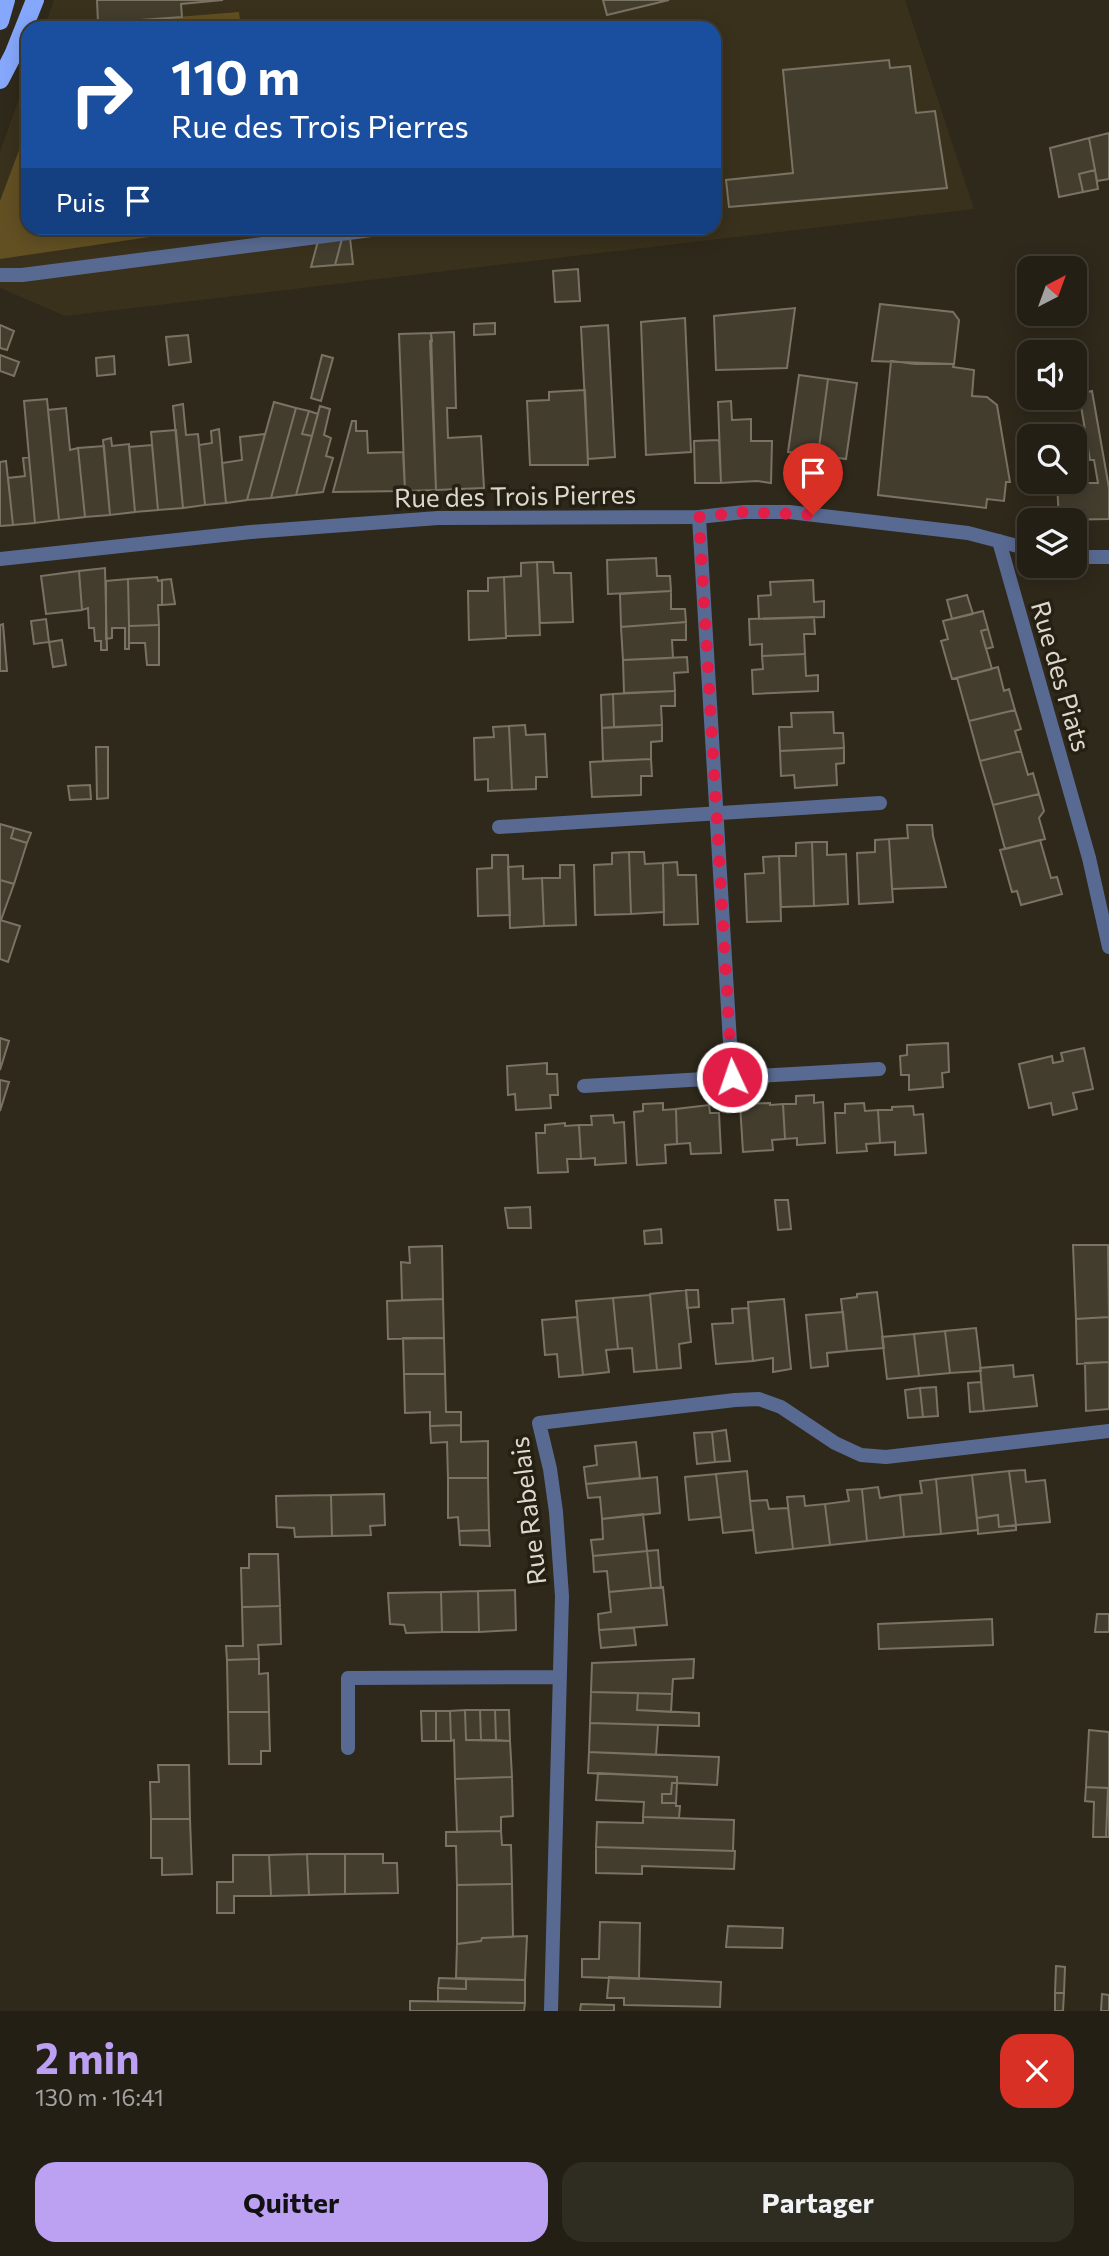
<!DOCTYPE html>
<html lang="fr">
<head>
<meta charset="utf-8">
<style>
	:root { --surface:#231f14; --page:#2f2c22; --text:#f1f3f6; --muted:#a3a2a0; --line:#403d34; --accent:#bca0f2 }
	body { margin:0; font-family:Commissioner,sans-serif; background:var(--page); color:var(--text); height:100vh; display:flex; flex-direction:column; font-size:26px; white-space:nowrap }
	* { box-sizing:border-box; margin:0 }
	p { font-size:23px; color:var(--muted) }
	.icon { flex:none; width:38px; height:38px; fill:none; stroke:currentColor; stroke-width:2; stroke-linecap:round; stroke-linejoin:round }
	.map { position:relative; height:2011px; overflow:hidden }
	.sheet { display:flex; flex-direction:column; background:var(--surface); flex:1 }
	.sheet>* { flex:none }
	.guide { position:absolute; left:21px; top:21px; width:700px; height:214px; border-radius:21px; box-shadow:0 4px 18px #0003,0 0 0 2px var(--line); background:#1a4fa0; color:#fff; overflow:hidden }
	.needle { width:46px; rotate:41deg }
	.buttons { position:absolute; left:1017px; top:256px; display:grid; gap:14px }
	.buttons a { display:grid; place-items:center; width:70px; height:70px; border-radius:14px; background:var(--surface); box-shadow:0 4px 18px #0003,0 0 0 2px var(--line); font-size:35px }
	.pin { position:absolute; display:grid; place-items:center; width:60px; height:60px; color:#fff; margin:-72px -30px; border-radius:50% 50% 50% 0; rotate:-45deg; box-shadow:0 0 7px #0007 }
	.pin .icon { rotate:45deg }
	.me { position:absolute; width:77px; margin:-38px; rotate:357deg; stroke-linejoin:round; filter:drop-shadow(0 0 5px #0008) }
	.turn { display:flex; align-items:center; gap:24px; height:147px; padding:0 35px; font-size:32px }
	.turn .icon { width:91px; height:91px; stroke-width:2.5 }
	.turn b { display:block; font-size:49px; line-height:60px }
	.then { display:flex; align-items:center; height:66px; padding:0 35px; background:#0003; gap:14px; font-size:26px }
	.round { display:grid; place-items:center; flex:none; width:74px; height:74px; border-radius:21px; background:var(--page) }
	.summary { display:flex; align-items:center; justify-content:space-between; height:119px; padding:0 35px }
	h1 { font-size:42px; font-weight:700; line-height:52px; color:var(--accent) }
	.action { display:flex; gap:14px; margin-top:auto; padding:14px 35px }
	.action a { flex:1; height:80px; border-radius:21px; background:var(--accent); color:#111; font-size:28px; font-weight:700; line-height:80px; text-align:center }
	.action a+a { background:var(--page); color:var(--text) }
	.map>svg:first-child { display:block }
	.built { fill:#39311c }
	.green { fill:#625023 }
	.building { fill:#433d2e; stroke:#7a7363; stroke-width:2 }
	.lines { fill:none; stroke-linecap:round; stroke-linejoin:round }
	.service { stroke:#596a92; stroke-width:14 }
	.minor { stroke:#596a92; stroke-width:14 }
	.tertiary { stroke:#596a92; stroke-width:14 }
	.primary { stroke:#86a8fc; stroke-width:18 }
	.route { stroke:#e11d48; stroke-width:12; stroke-dasharray:0 21.6 }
	.labels { text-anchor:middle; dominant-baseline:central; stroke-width:7; stroke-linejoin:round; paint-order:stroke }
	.street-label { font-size:26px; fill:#dbd8cf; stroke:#252012 }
</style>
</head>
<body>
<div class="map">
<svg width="1109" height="2011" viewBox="0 0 1109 2011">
	<rect width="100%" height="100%" fill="#2f291b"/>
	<path class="built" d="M54,0H905L974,209L65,316L0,288V152L28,73V228H714V28H44Z"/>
	<path class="green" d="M239,12L241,28H65V26Z
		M28,126V228H211L0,259V201Z"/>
	<path class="building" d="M97,0H223L181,4L182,17L98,23Z
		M603,0H669L607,15Z
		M889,60L890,68L910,66L916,113L935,111L947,188L729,207L726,180L793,173L783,70Z
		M1109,133V179L1097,181L1089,138Z
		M1089,138L1095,170L1079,174L1083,192L1059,197L1050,148Z
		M1095,170L1098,189L1083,192L1079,174Z
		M350,238L353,264L335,265L342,239Z
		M342,239L335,265L311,267L318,241Z
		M578,269L580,301L555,302L553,271Z
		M880,304L953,312L959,320L954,364L872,361Z
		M795,308L787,368L716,370L714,316Z
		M685,318L691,452L646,455L641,322Z
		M495,323V334L474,335V324Z
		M0,325L14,331L7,350L0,348Z
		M608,325L615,457L588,459L581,327Z
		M454,332L456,408H447L448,438L481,436L484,488L436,490L430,341H432L431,333Z
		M431,333L436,490L405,491L399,334Z
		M188,335L191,362L169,365L166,337Z
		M0,355L19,362L14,376L0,371Z
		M322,355L333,358L321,401L311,398Z
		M114,356L115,374L97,376L96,358Z
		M891,361L915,364H954L953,367L974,370L972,396L987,397L997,405L1010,482H1006L1004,501L987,499L986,508L878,495Z
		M799,375L828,379L818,455L788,452Z
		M828,379L857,383L846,459L818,455Z
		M585,390L588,465H530L527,401L549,400V392Z
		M1092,391L1109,488V519L1059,520L1057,483H1098L1094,460H1090L1079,394Z
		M47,399L59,520L35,523L24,401Z
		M731,401L732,420L751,419V441H772L771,483L757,481L721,483L718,402Z
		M274,402L296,408L271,498L247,500Z
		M183,404L186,435L198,434L205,505L183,508L173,406Z
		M320,406L330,409L324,435L331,438L326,456L333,458L323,492L296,495Z
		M66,408L70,450L78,448L85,517L59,520L48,410Z
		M296,408L309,411L302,434L312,436L296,495L271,498Z
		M309,411L318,414L312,436L302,434Z
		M352,421H356V431H367L368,453L403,452L405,491L333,492Z
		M219,429L226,503L205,505L199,445L212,443L211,431Z
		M176,430L183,508L158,510L151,432Z
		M265,434L247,500L226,503L222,463L242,460L240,437Z
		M111,438L112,446L129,444L135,512L110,515L103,440Z
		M719,440L721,483H695L694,441Z
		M152,445L158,510L135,512L129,447Z
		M104,446L110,515L85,517L78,448Z
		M29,457L35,523L13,525L8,478L25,476L23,458Z
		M6,461L13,525L0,526V462Z
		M656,558L657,576H670L671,591L608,594L607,560Z
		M537,562L540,635L506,636L504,577L521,576V563Z
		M537,562H553L554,573H571L573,622L540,623Z
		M105,568L107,650H101V641H95L94,628H89L88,608L82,610L79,571Z
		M79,571L82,610L46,614L41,576Z
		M157,577L158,581L162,580V605H158L159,625L129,626L128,579Z
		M504,577L506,638L469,640L468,591H488V578Z
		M128,579L129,626V649H125V628H112V638L106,639V581Z
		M171,579L175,604L162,605V580Z
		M813,580L814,602L824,601V617L759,619L758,596L771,595L770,582Z
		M671,591V609H685L686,622L621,627L620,594Z
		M967,595L973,614L952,619L947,600Z
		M983,611L988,629L981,631L992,669L952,679L941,641L948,639L943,621Z
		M814,617L815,634H804L805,654L762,656V644L750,645L749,619Z
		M46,619L49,642L34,644L31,621Z
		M686,622V640H672L673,658L623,660L621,627Z
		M3,624L7,671H0V625Z
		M159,625V665H147L145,643H129V626Z
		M988,629L993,647L986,649L981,631Z
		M62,640L66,665L53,667L49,642Z
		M805,654L806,676L818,675V691L753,694L752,670L763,669L762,656Z
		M687,657L688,672L674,673L675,691L624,693L623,660Z
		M998,667L1004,691L1009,689L1015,710L969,721L957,678Z
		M675,691V706H661L662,725L614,727L613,694Z
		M613,694L614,727L602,728L601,695Z
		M1015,710L1021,729L1015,731L1021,751L980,761L969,721Z
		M833,712L834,733H843L844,748L780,751L779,727H792L791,713Z
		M525,725L526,735L545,734L547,777H536V789L512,790L509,726Z
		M662,725V741L651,742V759L603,761L602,728Z
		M509,726L512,790L488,791V779L475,780L474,738L494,737L493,727Z
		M96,747H108V798L97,799Z
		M844,748V763L836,764L837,785L795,788L794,775L781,776L780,751Z
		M1021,751L1028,775L1033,773L1039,794L993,805L980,761Z
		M651,759L652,776H641V795L592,797L590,762Z
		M90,785L91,799L70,800L68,786Z
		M1039,794L1044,811L1039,818L1045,839L1005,849L993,805Z
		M0,824L14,828L11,838L27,843L14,884L0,880Z
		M907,825H932L933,836L946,887L892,889L889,839L908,838Z
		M14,828L31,833L27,843L11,838Z
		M889,839L893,902L859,904L857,853L875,852V840Z
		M1040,840L1051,878L1057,877L1062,894L1021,905L1017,891L1012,892L1000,850Z
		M812,842L814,906L781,907L779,856H796V843Z
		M812,842H827V855L846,854L848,904L814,906Z
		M629,852H644L645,864L663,863L664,912L631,914Z
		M629,852L631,914L595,915L594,865L612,864V853Z
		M492,855H508L510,915L478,916L477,869L492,868Z
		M779,856L781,921L747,922L745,874L764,873L763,857Z
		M677,862L678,875H696L698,924L664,925L663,863Z
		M560,865H574L576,925L544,926L542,878H560Z
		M523,866V879L542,878L544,926L510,928L508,867Z
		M0,880L14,884L1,920H0Z
		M0,920L20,926L8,962L0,959Z
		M0,1038L9,1041L0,1070Z
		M948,1043L949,1072L942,1073L943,1087L909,1090V1075H901L900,1056L907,1055V1045Z
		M1084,1048L1093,1089L1073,1093L1077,1109L1053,1115L1051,1103L1029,1108L1019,1064L1052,1056L1053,1063L1063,1061L1061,1053Z
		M547,1063V1074H557L558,1095H550L551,1108L516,1110L515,1094L508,1095L507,1066Z
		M0,1080L9,1082L0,1111Z
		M814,1095V1103L823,1102L825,1143L797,1145V1138L785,1139L783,1104H796V1096Z
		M663,1103V1110L676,1109L677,1144L665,1145L666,1163L637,1165L634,1112L643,1111V1104Z
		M770,1103V1105L783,1104L785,1139L772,1140L773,1150L743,1152L740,1104Z
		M864,1103L865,1111L878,1110L880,1143L866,1144L867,1151L837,1153L835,1113H845V1104Z
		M709,1105L710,1113H719L721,1153L691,1154L690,1143L677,1144L676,1109Z
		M913,1106L914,1115L923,1114L926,1153L895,1155V1142L880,1143L878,1110H892V1107Z
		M613,1115L614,1123L624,1122L626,1163L595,1165V1158L581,1159L579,1125H592L591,1116Z
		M565,1123V1126L579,1125L581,1159H567L568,1172L538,1173L536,1133H545V1125Z
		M775,1200H788L791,1229L778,1230Z
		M530,1207L531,1228H508L505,1208Z
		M661,1229L662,1243L645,1244L644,1231Z
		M1073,1245H1108L1109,1317L1076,1319Z
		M442,1246L443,1299L402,1300L401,1262L410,1263L409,1247Z
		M686,1290H698L699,1307L687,1308Z
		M686,1290L691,1342L679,1344L681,1368L657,1370L650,1294Z
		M877,1292L884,1348L847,1351L841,1299L857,1297V1294Z
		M650,1295L657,1370L634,1372L632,1348L618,1349L613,1298Z
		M613,1298L618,1349L606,1350L609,1372L583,1375L576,1301Z
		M443,1299L444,1338L388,1339L387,1301Z
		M784,1299L791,1369L773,1372V1358L753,1361L748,1302Z
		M748,1308L753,1361L716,1364L712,1324L733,1323L732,1309Z
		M843,1312L847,1351L827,1353L828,1366L811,1368L806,1315Z
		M577,1317L583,1375L559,1377L557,1354L545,1355L542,1320Z
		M1109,1317V1362L1077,1364L1076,1319Z
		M976,1328L981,1371L950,1373L945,1331Z
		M945,1331L950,1373L919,1376L914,1334Z
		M914,1334L919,1376L887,1379L882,1337Z
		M403,1338H444L445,1374H404Z
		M1109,1362V1409L1086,1411L1085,1363Z
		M1013,1365L1014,1377L1033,1375L1037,1406L984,1411L980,1368Z
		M404,1374H445L446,1412H461V1425L430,1426V1412L405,1413Z
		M981,1382L984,1411L970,1412L968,1383Z
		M936,1387L938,1416L923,1417L920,1388Z
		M920,1388L923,1417L908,1418L905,1390Z
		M461,1425V1442L488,1441V1478H448L447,1442L431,1443L430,1426Z
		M726,1430L730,1461L715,1462L712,1432Z
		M712,1432L715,1462L697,1464L694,1433Z
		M636,1442L640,1478L586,1484L584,1467L597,1465L595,1446Z
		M1025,1470L1026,1482L1045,1480L1050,1522L1016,1525L1009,1471Z
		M747,1471L753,1530L723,1533L716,1474Z
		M1009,1471L1016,1525L999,1527L998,1515L977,1518L972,1475Z
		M716,1474L721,1517L689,1520L685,1477Z
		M972,1475L978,1530L941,1534L936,1479Z
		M657,1477L660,1513L602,1519L600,1497L588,1498L586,1484Z
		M448,1478H488L489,1530L459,1531L458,1517L448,1518Z
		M936,1479L941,1534L904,1537L900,1495L922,1493L920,1481Z
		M878,1487L880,1498L900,1495L904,1537L867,1541L862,1489Z
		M862,1489L867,1541L830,1545L825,1504L849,1501L847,1490Z
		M384,1494L385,1525L370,1526L371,1535L332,1536L331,1495Z
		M331,1495L332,1536L295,1537L294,1528L277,1527L276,1496Z
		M804,1496L805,1506L825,1504L830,1545L793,1549L787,1497Z
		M767,1500L769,1509L788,1508L793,1549L756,1553L750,1501Z
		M643,1514L647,1551L593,1556L591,1540L603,1539L602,1519Z
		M998,1515L999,1527L1016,1525V1530L978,1534L977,1518Z
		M489,1530L490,1546L460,1545L459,1531Z
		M658,1550L661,1588H651L647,1551Z
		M647,1551L651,1588L609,1592L607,1571L594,1572L593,1556Z
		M249,1554H278L280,1606L242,1607L241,1568H249Z
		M663,1587L667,1625L599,1630L598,1614L611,1612L609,1592Z
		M515,1590L516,1630L479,1632L478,1591Z
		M478,1591L479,1632H442L441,1592Z
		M441,1592L442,1632L406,1633L404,1625L390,1624L388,1593Z
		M280,1606L281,1644L258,1645L259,1659L227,1660L226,1646H243L242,1607Z
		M1097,1614H1109V1632H1095Z
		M992,1619L993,1645L879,1649L878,1624Z
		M634,1628L636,1645L601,1648L599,1630Z
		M259,1659V1674L268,1673L269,1712H228L227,1660Z
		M694,1659L693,1678L673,1679L672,1694L591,1692L592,1663Z
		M591,1692L638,1693L637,1710L699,1713V1726L590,1723Z
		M638,1693L672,1694L671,1712L637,1710Z
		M465,1710H480L481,1740H466Z
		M465,1710L466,1740L510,1741L512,1777L455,1779L454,1740L451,1741L450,1711Z
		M480,1710H495L496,1740H481Z
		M495,1710H509L510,1741L496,1740Z
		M421,1711H436V1741H422Z
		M436,1711H450L451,1741H436Z
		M228,1712H269L270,1751H261V1764H229Z
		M590,1723L658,1725L656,1755L589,1752Z
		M1089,1730L1109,1732V1837H1106L1108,1788L1086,1787Z
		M589,1752L719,1757L717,1785L677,1783V1777L588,1773Z
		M158,1765H189L190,1819H151L150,1782H159Z
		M598,1773L677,1777V1783H672L671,1794H662V1803H676V1806H680L679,1818L643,1817L644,1802L596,1800Z
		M512,1777L513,1816L501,1817V1831L457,1832L455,1779Z
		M672,1783H677L676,1803H662V1794H671Z
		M1086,1787L1108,1788L1106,1837H1093L1094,1802L1085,1801Z
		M643,1817L734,1820L733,1851L596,1847L597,1822L643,1823Z
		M151,1819H190L192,1874L162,1875V1858H151Z
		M501,1831L502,1845H511L512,1884L457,1885L456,1846H446V1832Z
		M596,1847L735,1851L734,1869L642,1866V1874L596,1873Z
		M307,1854H345V1894L309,1895Z
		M307,1854L309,1895L271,1896L269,1855Z
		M345,1854H383V1863H397L398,1893L345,1894Z
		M233,1855H269L271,1896H234V1913H217V1882H233Z
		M512,1884L513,1937L482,1938L481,1941L457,1944V1885Z
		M600,1922L640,1923L639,1979L582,1977V1959H599Z
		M728,1926L783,1928L782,1948L726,1947Z
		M527,1936L525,1980L456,1978L457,1944L481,1941L482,1938Z
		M1056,1966L1065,1967L1064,1993H1055Z
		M609,1977L721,1982L720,2007L624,2005V1998H607Z
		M439,1978L466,1979V1989L438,1988Z
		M466,1979L525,1980V2003L438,2001V1988L466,1989Z
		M1055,1993H1064L1063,2011H1055Z
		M1102,1994L1109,1995V2011H1101Z
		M410,2001L525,2003L524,2011H410Z
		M581,2004L614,2005V2011H580Z"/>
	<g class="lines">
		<path class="service" d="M0,275H22L387,228"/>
		<path class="minor" d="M699,517L732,1077
			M999,541L1089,858L1109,947
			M499,827L880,803
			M584,1086L879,1069
			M348,1748V1678L559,1677
			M551,2011L562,1596L556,1512L550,1469L539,1423L735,1400L759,1399L781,1407L835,1443L861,1455L886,1457L1109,1431"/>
		<path class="tertiary" d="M1074,557H1109
			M0,559L251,532L438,518L699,517L744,512H789L968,533L1029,549"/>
		<path class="primary" d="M0,21L6,0
			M0,80L13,55L35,0"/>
	</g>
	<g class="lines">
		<path class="route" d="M732,1077L699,517L744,512L813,515"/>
	</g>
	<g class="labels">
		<g class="street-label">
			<text transform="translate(515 495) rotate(-1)">Rue des Trois Pierres</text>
			<text transform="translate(1062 676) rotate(74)">Rue des Piats</text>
			<text transform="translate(527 1511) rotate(-97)">Rue Rabelais</text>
		</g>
	</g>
</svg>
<div class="buttons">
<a><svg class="needle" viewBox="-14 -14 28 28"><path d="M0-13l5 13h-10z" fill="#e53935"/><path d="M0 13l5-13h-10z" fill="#a3a2a0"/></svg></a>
<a><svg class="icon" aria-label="sound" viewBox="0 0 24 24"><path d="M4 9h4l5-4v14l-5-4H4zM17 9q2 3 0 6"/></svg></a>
<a><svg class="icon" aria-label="search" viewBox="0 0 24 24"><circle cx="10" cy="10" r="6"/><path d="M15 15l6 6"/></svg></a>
<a><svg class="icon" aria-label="layers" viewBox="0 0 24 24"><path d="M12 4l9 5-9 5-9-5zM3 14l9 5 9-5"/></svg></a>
</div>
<div class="pin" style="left:813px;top:515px;background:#d93025"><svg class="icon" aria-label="arrive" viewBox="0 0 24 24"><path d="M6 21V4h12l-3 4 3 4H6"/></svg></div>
<svg class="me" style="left:732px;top:1077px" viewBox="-20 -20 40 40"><circle r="17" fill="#e11d48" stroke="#fff" stroke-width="3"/><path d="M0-11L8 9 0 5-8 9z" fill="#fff"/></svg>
<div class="guide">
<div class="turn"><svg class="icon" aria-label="right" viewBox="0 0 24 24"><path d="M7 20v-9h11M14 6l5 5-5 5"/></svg><div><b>110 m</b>Rue des Trois Pierres</div></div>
<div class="then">Puis<svg class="icon" aria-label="arrive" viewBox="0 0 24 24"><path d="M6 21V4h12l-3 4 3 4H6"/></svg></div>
</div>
</div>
<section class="sheet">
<div class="summary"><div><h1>2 min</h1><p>130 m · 16:41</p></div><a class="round" style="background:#d93025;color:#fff"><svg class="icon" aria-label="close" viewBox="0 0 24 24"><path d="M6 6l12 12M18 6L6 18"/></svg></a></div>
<div class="action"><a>Quitter</a><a>Partager</a></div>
</section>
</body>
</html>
